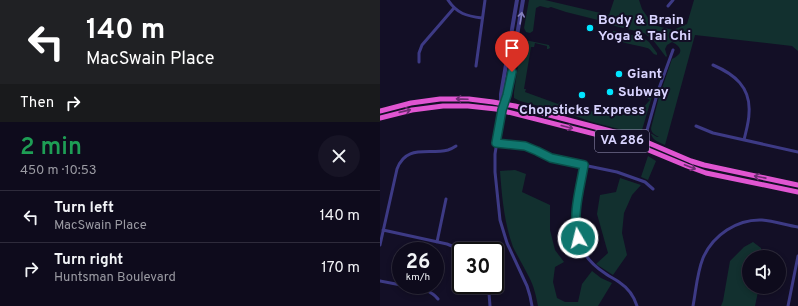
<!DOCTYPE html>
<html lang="en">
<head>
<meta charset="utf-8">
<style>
	:root { --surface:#0e0b1c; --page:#171425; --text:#f1f3f6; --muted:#9b9ba3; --line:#2e2b3b }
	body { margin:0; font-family:Overpass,sans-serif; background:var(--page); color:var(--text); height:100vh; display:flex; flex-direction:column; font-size:15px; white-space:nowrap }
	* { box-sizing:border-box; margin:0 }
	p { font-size:13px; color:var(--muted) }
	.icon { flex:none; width:22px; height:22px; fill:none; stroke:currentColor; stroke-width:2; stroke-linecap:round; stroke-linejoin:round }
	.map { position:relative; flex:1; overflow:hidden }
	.drawer { display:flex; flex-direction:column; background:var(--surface); width:380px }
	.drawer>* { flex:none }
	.banner { background:#202124; color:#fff; overflow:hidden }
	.fabs { position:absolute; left:362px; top:250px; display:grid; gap:8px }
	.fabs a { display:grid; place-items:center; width:44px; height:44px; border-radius:50%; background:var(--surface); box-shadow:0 2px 6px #0003,0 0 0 1px var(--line); font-size:20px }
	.speed { position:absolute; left:12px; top:242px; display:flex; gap:8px; font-size:20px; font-weight:700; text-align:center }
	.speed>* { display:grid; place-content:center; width:52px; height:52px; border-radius:50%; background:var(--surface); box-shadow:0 2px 6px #0003,0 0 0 1px var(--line); line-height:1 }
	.speed small { font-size:10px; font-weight:400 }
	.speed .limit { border:2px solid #111; border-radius:6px; background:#fff; color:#111 }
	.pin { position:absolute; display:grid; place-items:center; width:34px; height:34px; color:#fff; margin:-41px -17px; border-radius:50% 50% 50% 0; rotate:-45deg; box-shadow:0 0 4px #0007 }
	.pin .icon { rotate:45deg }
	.me { position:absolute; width:44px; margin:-22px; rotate:352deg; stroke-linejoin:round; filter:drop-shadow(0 0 3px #0008) }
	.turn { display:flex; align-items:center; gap:14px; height:84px; padding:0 20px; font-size:18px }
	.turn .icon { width:52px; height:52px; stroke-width:2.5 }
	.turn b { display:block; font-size:28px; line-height:34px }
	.then { display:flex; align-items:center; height:38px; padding:0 20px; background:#0003; gap:8px; font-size:15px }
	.round { display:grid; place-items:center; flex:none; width:42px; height:42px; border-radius:21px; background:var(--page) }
	.headline { display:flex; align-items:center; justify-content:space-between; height:68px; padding:0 20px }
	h1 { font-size:24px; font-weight:600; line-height:30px; color:#1e9e55 }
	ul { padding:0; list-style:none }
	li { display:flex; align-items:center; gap:12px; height:52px; padding:0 20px; border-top:1px solid var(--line) }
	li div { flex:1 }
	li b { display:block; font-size:15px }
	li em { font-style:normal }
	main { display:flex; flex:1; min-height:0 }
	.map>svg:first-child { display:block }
	.green { fill:#12302f }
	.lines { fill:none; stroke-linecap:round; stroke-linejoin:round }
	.minor { stroke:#3d3a85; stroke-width:3 }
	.tertiary { stroke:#3d3a85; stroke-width:4 }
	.trunk { stroke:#e055d1; stroke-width:5 }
	.oneway { stroke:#837fbc }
	.oneway2 { stroke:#6f2e73 }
	.route-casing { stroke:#0a4d48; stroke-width:10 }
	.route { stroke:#0f766e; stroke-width:7 }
	.poi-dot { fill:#00e5ff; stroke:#130f26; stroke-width:1.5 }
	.labels { text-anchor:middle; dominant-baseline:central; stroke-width:4; stroke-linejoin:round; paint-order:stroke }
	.shield { fill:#130f26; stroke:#9e99be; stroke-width:1 }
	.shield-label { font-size:13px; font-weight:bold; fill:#d9d4ff }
	.poi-label { font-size:14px; font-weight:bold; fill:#d9d4ff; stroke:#130f26; text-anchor:start }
</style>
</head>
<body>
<main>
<section class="drawer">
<div class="banner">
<div class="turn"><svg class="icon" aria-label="left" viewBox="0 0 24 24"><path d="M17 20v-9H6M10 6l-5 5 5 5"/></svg><div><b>140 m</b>MacSwain Place</div></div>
<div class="then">Then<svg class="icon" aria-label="right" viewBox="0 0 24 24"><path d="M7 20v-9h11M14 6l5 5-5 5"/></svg></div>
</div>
<div class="headline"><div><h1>2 min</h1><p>450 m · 10:53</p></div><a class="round"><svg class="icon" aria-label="close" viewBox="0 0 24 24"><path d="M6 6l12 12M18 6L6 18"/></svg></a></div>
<ul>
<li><svg class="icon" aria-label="left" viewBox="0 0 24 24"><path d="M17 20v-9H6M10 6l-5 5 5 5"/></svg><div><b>Turn left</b><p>MacSwain Place</p></div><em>140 m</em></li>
<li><svg class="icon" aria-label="right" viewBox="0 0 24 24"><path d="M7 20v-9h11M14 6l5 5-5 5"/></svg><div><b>Turn right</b><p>Huntsman Boulevard</p></div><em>170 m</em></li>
</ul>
</section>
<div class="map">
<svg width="418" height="306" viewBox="0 0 418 306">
	<rect width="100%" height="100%" fill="#130f26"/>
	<path class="green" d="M149,0H165L229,15L234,0H259L262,9L273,25L293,30L307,24L314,0H418V51L412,46L315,35L285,145C279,142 273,141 271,134H272L277,137H279C275,135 271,133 271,128L279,97L292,59C294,58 296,57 298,55C304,50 297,44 292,42L287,45L285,49L287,56L286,57L273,40L264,33L227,24L222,23V21L186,12L171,7L168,8L160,6L156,8L153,31L150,33L146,32L144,28Z
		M233,31H235L264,38L269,42L277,53V55C271,54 272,49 267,48C255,44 241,45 232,35Z
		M145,40L169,45L170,48L168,49H167V46L155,43L154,47H151L144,89H146L145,92L178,104L180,102L187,105L209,111L240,115L250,114L256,112L262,109L269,101L270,100L267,98L269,94H270L272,91L273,93L262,130L259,133H254L212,122L192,115L140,101L134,98V92L141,46Z
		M268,156L276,161L268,180L261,177Z
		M135,170L146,174L142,192L170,205V230L175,250L184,262L175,267L173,282L177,298L185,302H198L202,284L212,271L221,278L232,283L218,306H158C156,296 154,286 149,277C144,267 138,257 133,247C124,222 122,197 120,171Z
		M240,178L261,185L252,195L244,213L242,233L247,255L233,275L216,264L228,253L217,214L220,195L236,192Z
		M373,242L381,248L382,257H369V287H379L375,306H341L343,301L350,261L364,247Z"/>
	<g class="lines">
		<path class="minor" d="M68,0C77,14 87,16 102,18
			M288,6L293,0
			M39,62V53L42,45L74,8
			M333,65C354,74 371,87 369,113C369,122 366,131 364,140
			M96,66L105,0
			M122,110L115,154V172L120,220L127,243L147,286L150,296L152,306
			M316,126L333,133L418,152
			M264,141L278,91L293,50
			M116,143L145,147L179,160L237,172L265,182L273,189
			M204,165C196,207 182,246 226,274C230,277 235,279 239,282C248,288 254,296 257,306
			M3,230L67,244L84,251
			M57,242L66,199
			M0,245L17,169C26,144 48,155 68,150C71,149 73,148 76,146
			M0,281L21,285
			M21,285C35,288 49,288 58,299
			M107,285L109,293L110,306
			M313,306C316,290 317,273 323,258C333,235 357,219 382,220C394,221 406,225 418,227
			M408,306L418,256"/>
		<path class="tertiary" d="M121,106V94L137,0
			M122,110L127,95L143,0"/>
		<path class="trunk" d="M0,111L31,103L60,99H89L113,102L135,106L257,138L311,161L324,165L418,185
			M0,118L32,110L63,106H88L116,109L254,144L307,166L326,173L418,192"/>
	</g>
	<defs><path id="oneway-shaft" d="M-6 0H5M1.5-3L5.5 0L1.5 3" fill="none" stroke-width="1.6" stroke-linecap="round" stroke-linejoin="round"/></defs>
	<use class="oneway" href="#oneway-shaft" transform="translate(141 18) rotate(-81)"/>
	<g class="oneway2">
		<use href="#oneway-shaft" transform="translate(82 99) rotate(-178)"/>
		<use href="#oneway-shaft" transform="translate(25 111) rotate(-13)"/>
		<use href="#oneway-shaft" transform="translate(187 127) rotate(14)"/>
		<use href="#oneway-shaft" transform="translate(310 167) rotate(21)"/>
		<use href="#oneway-shaft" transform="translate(380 177) rotate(-169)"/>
	</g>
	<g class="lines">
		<defs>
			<path id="route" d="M132,72L127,95L122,110L116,143L145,146L157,151L171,158L204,165C200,189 192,214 198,238"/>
		</defs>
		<use href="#route" class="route-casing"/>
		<use href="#route" class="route"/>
	</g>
	<g class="poi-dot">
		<circle cx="210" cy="28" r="4"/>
		<circle cx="239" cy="74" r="4"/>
		<circle cx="230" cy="92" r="4"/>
		<circle cx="202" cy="95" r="4"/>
	</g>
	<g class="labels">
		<rect class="shield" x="215" y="130" width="54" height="22" rx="3"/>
		<g class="shield-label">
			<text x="242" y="141">VA 286</text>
		</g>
		<g class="poi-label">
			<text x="218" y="20">Body &amp; Brain<tspan x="218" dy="16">Yoga &amp; Tai Chi</tspan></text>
			<text x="247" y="74">Giant</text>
			<text x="238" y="92">Subway</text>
			<text x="202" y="110" text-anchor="middle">Chopsticks Express</text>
		</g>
	</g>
</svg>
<div class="fabs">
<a><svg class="icon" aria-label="sound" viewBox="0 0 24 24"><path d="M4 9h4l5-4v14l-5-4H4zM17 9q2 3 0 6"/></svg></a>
</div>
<div class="speed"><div>26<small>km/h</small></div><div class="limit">30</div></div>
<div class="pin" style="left:132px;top:72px;background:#d93025"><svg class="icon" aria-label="arrive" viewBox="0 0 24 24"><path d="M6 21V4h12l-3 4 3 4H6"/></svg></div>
<svg class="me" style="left:198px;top:238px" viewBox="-20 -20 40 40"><circle r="17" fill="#0f766e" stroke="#fff" stroke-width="3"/><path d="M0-11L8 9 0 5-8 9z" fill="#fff"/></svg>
</div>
</main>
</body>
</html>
